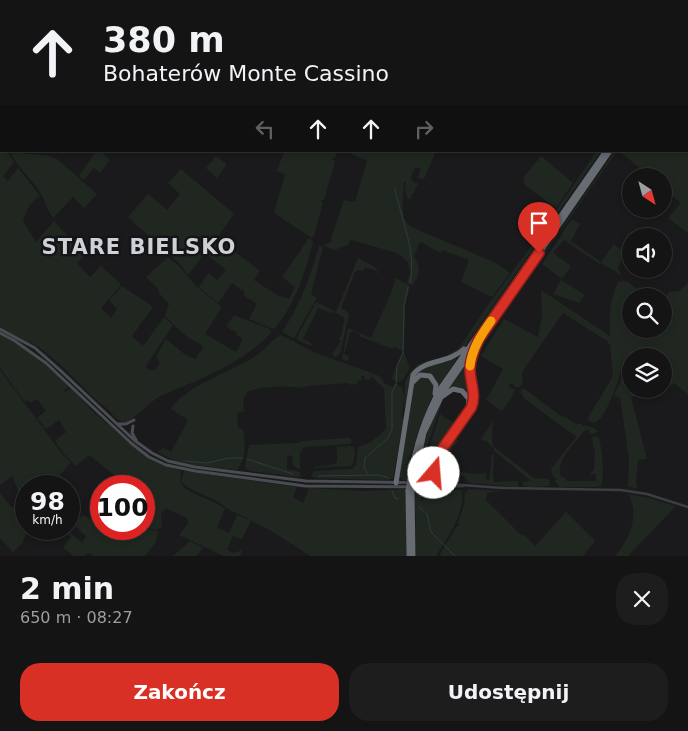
<!DOCTYPE html>
<html lang="pl">
<head>
<meta charset="utf-8">
<style>
	:root { --surface:#141415; --page:#1d1d1e; --text:#f1f3f6; --muted:#9d9ea0; --line:#333334; --accent:#d93025 }
	body { margin:0; font-family:"DejaVu Sans",sans-serif; background:var(--page); color:var(--text); height:100vh; display:flex; flex-direction:column; font-size:19px; white-space:nowrap }
	* { box-sizing:border-box; margin:0 }
	p { font-size:16px; color:var(--muted) }
	.icon { flex:none; width:28px; height:28px; fill:none; stroke:currentColor; stroke-width:2; stroke-linecap:round; stroke-linejoin:round }
	.map { position:relative; height:556px; overflow:hidden }
	.sheet { display:flex; flex-direction:column; background:var(--surface); flex:1 }
	.sheet>* { flex:none }
	.hud { position:absolute; left:0px; top:0px; width:689px; height:152px; box-shadow:0 2px 8px #0003,0 0 0 1px var(--line); background:#141415; color:var(--text); overflow:hidden }
	.needle { width:32px; rotate:144deg }
	.controls { position:absolute; left:622px; top:168px; display:grid; gap:10px }
	.controls a { display:grid; place-items:center; width:50px; height:50px; border-radius:50%; background:var(--surface); box-shadow:0 2px 8px #0003,0 0 0 1px var(--line); font-size:25px }
	.speed { position:absolute; left:15px; top:475px; display:flex; gap:10px; font-size:25px; font-weight:700; text-align:center }
	.speed>* { display:grid; place-content:center; width:65px; height:65px; border-radius:50%; background:var(--surface); box-shadow:0 2px 8px #0003,0 0 0 1px var(--line); line-height:1 }
	.speed small { font-size:12px; font-weight:400 }
	.speed .limit { border:8px solid #d22; background:#fff; color:#111 }
	.pin { position:absolute; display:grid; place-items:center; width:42px; height:42px; color:#fff; margin:-51px -21px; border-radius:50% 50% 50% 0; rotate:-45deg; box-shadow:0 0 5px #0007 }
	.pin .icon { rotate:45deg }
	.me { position:absolute; width:55px; margin:-28px; rotate:18deg; stroke-linejoin:round; filter:drop-shadow(0 0 4px #0008) }
	.turn { display:flex; align-items:center; gap:18px; height:105px; padding:0 20px; font-size:22px }
	.turn .icon { width:65px; height:65px; stroke-width:2.5 }
	.turn b { display:block; font-size:35px; line-height:42px }
	.lanes { display:flex; align-items:center; height:48px; padding:0 20px; background:#0003; justify-content:center; gap:25px; direction:ltr }
	.lanes .off { opacity:.35 }
	.round { display:grid; place-items:center; flex:none; width:52px; height:52px; border-radius:20px; background:var(--page) }
	.head { display:flex; align-items:center; justify-content:space-between; height:85px; padding:0 20px }
	h1 { font-size:30px; font-weight:600; line-height:38px }
	.cta { display:flex; gap:10px; margin-top:auto; padding:10px 20px }
	.cta a { flex:1; height:58px; border-radius:20px; background:var(--accent); color:#fff; font-size:20px; font-weight:600; line-height:58px; text-align:center }
	.cta a+a { background:var(--page); color:var(--text) }
	.map>svg:first-child { display:block }
	.green { fill:#202720 }
	.lines { fill:none; stroke-linecap:round; stroke-linejoin:round }
	.stream { stroke:#303b40; stroke-width:1 }
	.tertiary { stroke:#3b3d41; stroke-width:2.5 }
	.secondary { stroke:#494c51; stroke-width:3 }
	.motorway { stroke:#676b72; stroke-width:5 }
	.motorway-bridge { stroke:#676b72; stroke-width:5 }
	.route-casing { stroke:#8d1f18; stroke-width:12 }
	.route { stroke:#d93025; stroke-width:9 }
	.slow { stroke:#f59e0b; stroke-width:9 }
	.labels { text-anchor:middle; dominant-baseline:central; stroke-width:5; stroke-linejoin:round; paint-order:stroke }
	.district-label { font-size:21px; font-weight:bold; letter-spacing:1px; fill:#ced2d7; stroke:#151517 }
</style>
</head>
<body>
<div class="map">
<svg width="688" height="556" viewBox="0 0 688 556">
	<rect width="100%" height="100%" fill="#1a1a1c"/>
	<path class="green" d="M688,131V233L668,218L681,203L664,189V176H649L620,152L688,151Z
		M0,145L1,151H7L14,162L3,176L8,181L18,168L40,196C31,201 26,211 23,221L36,242L54,221L75,244L87,253L77,263L90,277L101,266L120,283V286L101,308L111,318L117,309L109,300L122,286L153,307L132,336L143,346L164,317L173,325L146,366L148,370H156L160,363L156,357L166,339L183,353L195,359L203,348L201,344C186,339 176,326 165,316L169,304L158,292L159,290L146,277L168,257L179,266L196,286L222,307L205,334L236,352L243,339L236,335L237,333L227,327V325L234,315L267,328L271,330V333C240,365 200,379 160,396C147,404 137,417 125,423C112,418 115,415 105,407C79,387 58,356 28,341C51,360 71,378 93,399L45,354L27,342L0,327H2L0,326Z
		M96,151H101L110,160L100,173L94,168L84,180L79,176Z
		M284,151H337L335,158L331,159L335,161L324,200H320L323,202L314,236L312,238L274,213L285,174L277,171Z
		M346,151H436L424,179L415,178H417L421,169L415,167L411,177L412,181L418,184L410,199H408L405,191L406,182H404C404,195 398,219 411,227L496,263L510,273L492,297L461,282L469,260L442,250L441,253L420,242L414,256C421,268 421,275 412,285L407,283L410,272L408,262L397,253L351,240L348,245L334,250L323,245L332,241L331,239L344,200L355,202L367,161Z
		M597,151H601L464,348L459,352L418,367L404,410L405,381L411,371L419,364L444,357L459,348L492,299L548,224H549L548,222Z
		M615,151H617C582,201 547,249 513,300C501,318 486,337 477,357C470,374 483,390 477,406C468,428 444,442 440,467L445,475L453,478V480L463,481L439,480L436,473L443,452L473,409L471,366L477,348Z
		M12,152L48,156L57,159L97,194L84,208L73,197L53,218C47,209 44,198 38,189C29,177 18,167 11,154Z
		M216,156L227,164L217,178L206,168Z
		M541,156L573,183L556,208L525,185L523,178Z
		M181,169L234,214L217,238L260,271L254,280L277,295L289,299L295,287L282,277L309,238L312,240L313,243C304,274 296,303 275,328L273,329L249,319L257,304L243,295L245,292L232,283L218,303L199,287L208,273L217,280L226,270L205,253L188,275L181,265L128,217L148,194L167,210L180,194L168,183Z
		M573,220L580,224L571,241L601,262L614,244L631,257V260L625,256L623,257L618,268L621,275L601,263L600,264L564,240L553,253L571,266L562,279L542,264L560,237H563L561,235L570,221Z
		M319,245L323,247L311,294L317,298L294,338L282,332C300,305 311,276 319,245Z
		M358,258L375,267L378,272L375,276L377,271L365,267L364,271L359,270L355,272L341,308L347,311L349,315L340,354L335,357L332,354L341,341L339,339L342,333L344,321L345,320L343,317L334,312L332,313L318,308L303,339L311,343L312,346L297,340V337L316,302L336,312Z
		M396,278L410,286L405,305L404,353L410,368L403,380L399,382L393,380L392,377L403,351L394,347L393,349L361,337L359,336L360,334L352,331L350,333L344,354L348,356L349,359L346,361L342,359L348,328L371,338L391,293Z
		M561,280L585,295L579,303L553,294Z
		M624,281L628,282L645,296H631V329H664C664,317 661,301 669,292L679,291L688,283V394L675,384L664,387V356H631V389H659L631,397L647,459L638,460L636,480L637,488L628,487L629,458L620,397L614,396L624,372L626,371L622,367C619,379 607,417 595,423L588,420L589,416L612,378L613,373L610,345L607,341L563,313L526,366L522,374L523,384L518,388L514,386L513,383L509,384V387L515,390L512,395L513,396L502,411L486,400L503,369L481,356L504,319L538,337L542,317L541,290L610,336V312L613,295L618,282Z
		M0,335C27,348 48,366 69,386L63,392L64,393L71,388C82,399 92,413 106,422L104,425L107,423C133,448 146,459 181,471C181,475 179,479 181,483C187,495 215,499 225,509L217,527L229,533L237,515L251,521L242,539L233,536L227,550L234,553L242,550L240,556H224L179,535L188,523L187,518L165,508L161,515L162,528L155,530L144,527V515L147,510L144,508V486H112L118,478L89,455L76,466L64,454L55,441L66,432L59,420L46,429L37,418L46,411L37,399L30,403L28,400L25,402L0,368Z
		M281,335L314,352L377,375L383,379V383L393,387L395,383L402,387L404,396L402,417L404,419L393,479L383,480L315,478L311,476L314,471L352,469L356,465L358,447L370,443L383,432L386,428L384,389C381,384 376,383 373,377H371V379L364,380L365,377L363,375L361,377L362,380L357,381V384L350,385L349,383L306,386L304,388C287,386 263,385 247,392L243,399L244,411L237,413L238,428L243,429C245,443 247,458 237,470L194,465L173,460L158,452L163,448L171,452L188,420L171,409C182,388 232,371 254,357C264,351 271,340 281,335Z
		M470,356C467,374 475,388 471,405C469,391 461,386 449,388Z
		M458,357L439,386C435,373 427,371 415,375C426,363 444,364 458,357Z
		M0,370L63,455L71,462L59,476L58,482L60,486H26V529L28,530L22,543L13,552L0,538V493L12,508L22,500L12,476L0,485Z
		M421,376L432,379L434,391L417,435L411,455L407,481L403,480L399,477L413,384Z
		M522,389H525L562,417L563,416L576,424H582V427L585,425L596,429L597,432L594,434L590,433L588,429L583,432C575,444 555,461 561,477L566,478V481H596V474H591V471H594L595,448L593,447V442L591,440L594,436L599,438C602,450 605,475 601,486L597,487H559L555,481L557,479L554,478L551,469L571,443L574,441L576,436L557,423L559,421L557,423L524,398L521,392Z
		M448,394L442,402L425,453L423,480H416C421,457 430,410 448,394Z
		M440,414L457,425L435,462L431,478L426,481L427,454Z
		M493,421L492,442L494,447L534,478L548,479L550,482L549,486L528,487L523,485L522,482L531,481L494,451V448L487,442L481,439Z
		M349,438L352,440L350,444L304,447L300,453V470L293,465L292,456L287,455V469L300,472L301,475L298,477L249,471L245,466L249,445L300,443L301,441Z
		M457,439L458,441C450,450 447,459 447,469L472,474L487,473L486,479L489,480L492,454L494,455L493,476L494,482L517,481L518,480V487L469,483L464,476L447,474C443,470 442,467 444,463L446,465L444,461L448,450Z
		M351,446L354,448C355,454 355,461 351,466L313,468L314,467L335,464L337,461V447Z
		M184,471L297,487L293,497L303,503L309,488L365,491L406,489V556H310L270,530L226,508L219,502L187,487L181,481Z
		M441,489L461,490L462,492C464,516 448,536 436,556H416L415,490H421V502L423,500V492L427,489L437,490L439,492Z
		M469,489L501,491L487,493L486,500L521,535L523,534L535,546L566,512L595,541L583,556H441L440,554L456,527L460,525L458,523L464,505L465,492Z
		M628,494L649,498L676,506L629,555L630,556H615C630,539 640,514 628,494Z
		M83,515L90,519L91,518L98,524L101,521V529L144,528L154,531L158,530L156,542L145,556H94L88,553L85,556H73L63,548L71,537L63,529H66L82,543L86,536L72,523Z
		M190,541L203,548L196,556H173Z"/>
	<g class="lines">
		<path class="stream" d="M395,189C401,219 417,252 410,283
			M247,459L293,474
			M185,461L207,463L229,458H243
			M368,475L364,467L365,458L388,438L392,429V392L396,384L397,366L403,353L404,306L408,287
			M318,476L379,475L387,477L389,479
			M392,491L395,498L398,499
			M419,507L427,514L431,532L455,556"/>
		<path class="tertiary" d="M434,483L503,488L621,490L647,494L688,507
			M433,487L463,486"/>
		<path class="secondary" d="M0,329L35,348L61,371L134,440L152,453L168,461L195,467L306,481L433,483V487L305,486L195,471L166,465L149,457L131,443L46,363L15,341L0,333
			M118,424H126L134,420
			M133,426L132,433L136,440"/>
		<path class="motorway" d="M668,0L669,1
			M688,13V12
			M688,24V22
			M688,44V43
			M413,382L420,375L430,376L436,385L435,394
			M443,396L453,389L462,391L469,399L468,410
			M410,479C415,447 424,418 440,389L606,151
			M414,479L424,433L444,391L610,151
			M396,483L413,375C424,359 448,364 464,349
			M433,483L437,462L442,449L474,403C476,381 465,371 475,348
			M408,491L409,556
			M412,491L413,556"/>
		<path class="motorway-bridge" d="M408,491L410,479
			M412,491L414,479"/>
	</g>
	<g class="lines">
		<defs>
			<path id="route" d="M434,473L442,449L471,408C477,395 470,383 470,369C470,358 475,348 479,339L539,253"/>
		</defs>
		<use href="#route" class="route-casing"/>
		<use href="#route" class="route"/>
		<path class="slow" d="M470,366C472,349 481,335 491,321"/>
	</g>
	<g class="labels">
		<g class="district-label">
			<text x="139" y="247">STARE BIELSKO</text>
		</g>
	</g>
</svg>
<div class="controls">
<a><svg class="needle" viewBox="-14 -14 28 28"><path d="M0-13l5 13h-10z" fill="#e53935"/><path d="M0 13l5-13h-10z" fill="#9d9ea0"/></svg></a>
<a><svg class="icon" aria-label="sound" viewBox="0 0 24 24"><path d="M4 9h4l5-4v14l-5-4H4zM17 9q2 3 0 6"/></svg></a>
<a><svg class="icon" aria-label="search" viewBox="0 0 24 24"><circle cx="10" cy="10" r="6"/><path d="M15 15l6 6"/></svg></a>
<a><svg class="icon" aria-label="layers" viewBox="0 0 24 24"><path d="M12 4l9 5-9 5-9-5zM3 14l9 5 9-5"/></svg></a>
</div>
<div class="speed"><div>98<small>km/h</small></div><div class="limit">100</div></div>
<div class="pin" style="left:539px;top:253px;background:#d93025"><svg class="icon" aria-label="arrive" viewBox="0 0 24 24"><path d="M6 21V4h12l-3 4 3 4H6"/></svg></div>
<svg class="me" style="left:434px;top:473px" viewBox="-20 -20 40 40"><circle r="19" fill="#fff"/><path d="M0-13L10 11 0 6-10 11z" fill="#d93025"/></svg>
<div class="hud">
<div class="turn"><svg class="icon" aria-label="ahead" viewBox="0 0 24 24"><path d="M12 20V5M6 11l6-6 6 6"/></svg><div><b>380 m</b>Bohaterów Monte Cassino</div></div>
<div class="lanes"><svg class="icon off" aria-label="left" viewBox="0 0 24 24"><path d="M17 20v-9H6M10 6l-5 5 5 5"/></svg><svg class="icon" aria-label="ahead" viewBox="0 0 24 24"><path d="M12 20V5M6 11l6-6 6 6"/></svg><svg class="icon" aria-label="ahead" viewBox="0 0 24 24"><path d="M12 20V5M6 11l6-6 6 6"/></svg><svg class="icon off" aria-label="right" viewBox="0 0 24 24"><path d="M7 20v-9h11M14 6l5 5-5 5"/></svg></div>
</div>
</div>
<section class="sheet">
<div class="head"><div><h1>2 min</h1><p>650 m · 08:27</p></div><a class="round"><svg class="icon" aria-label="close" viewBox="0 0 24 24"><path d="M6 6l12 12M18 6L6 18"/></svg></a></div>
<div class="cta"><a>Zakończ</a><a>Udostępnij</a></div>
</section>
</body>
</html>
